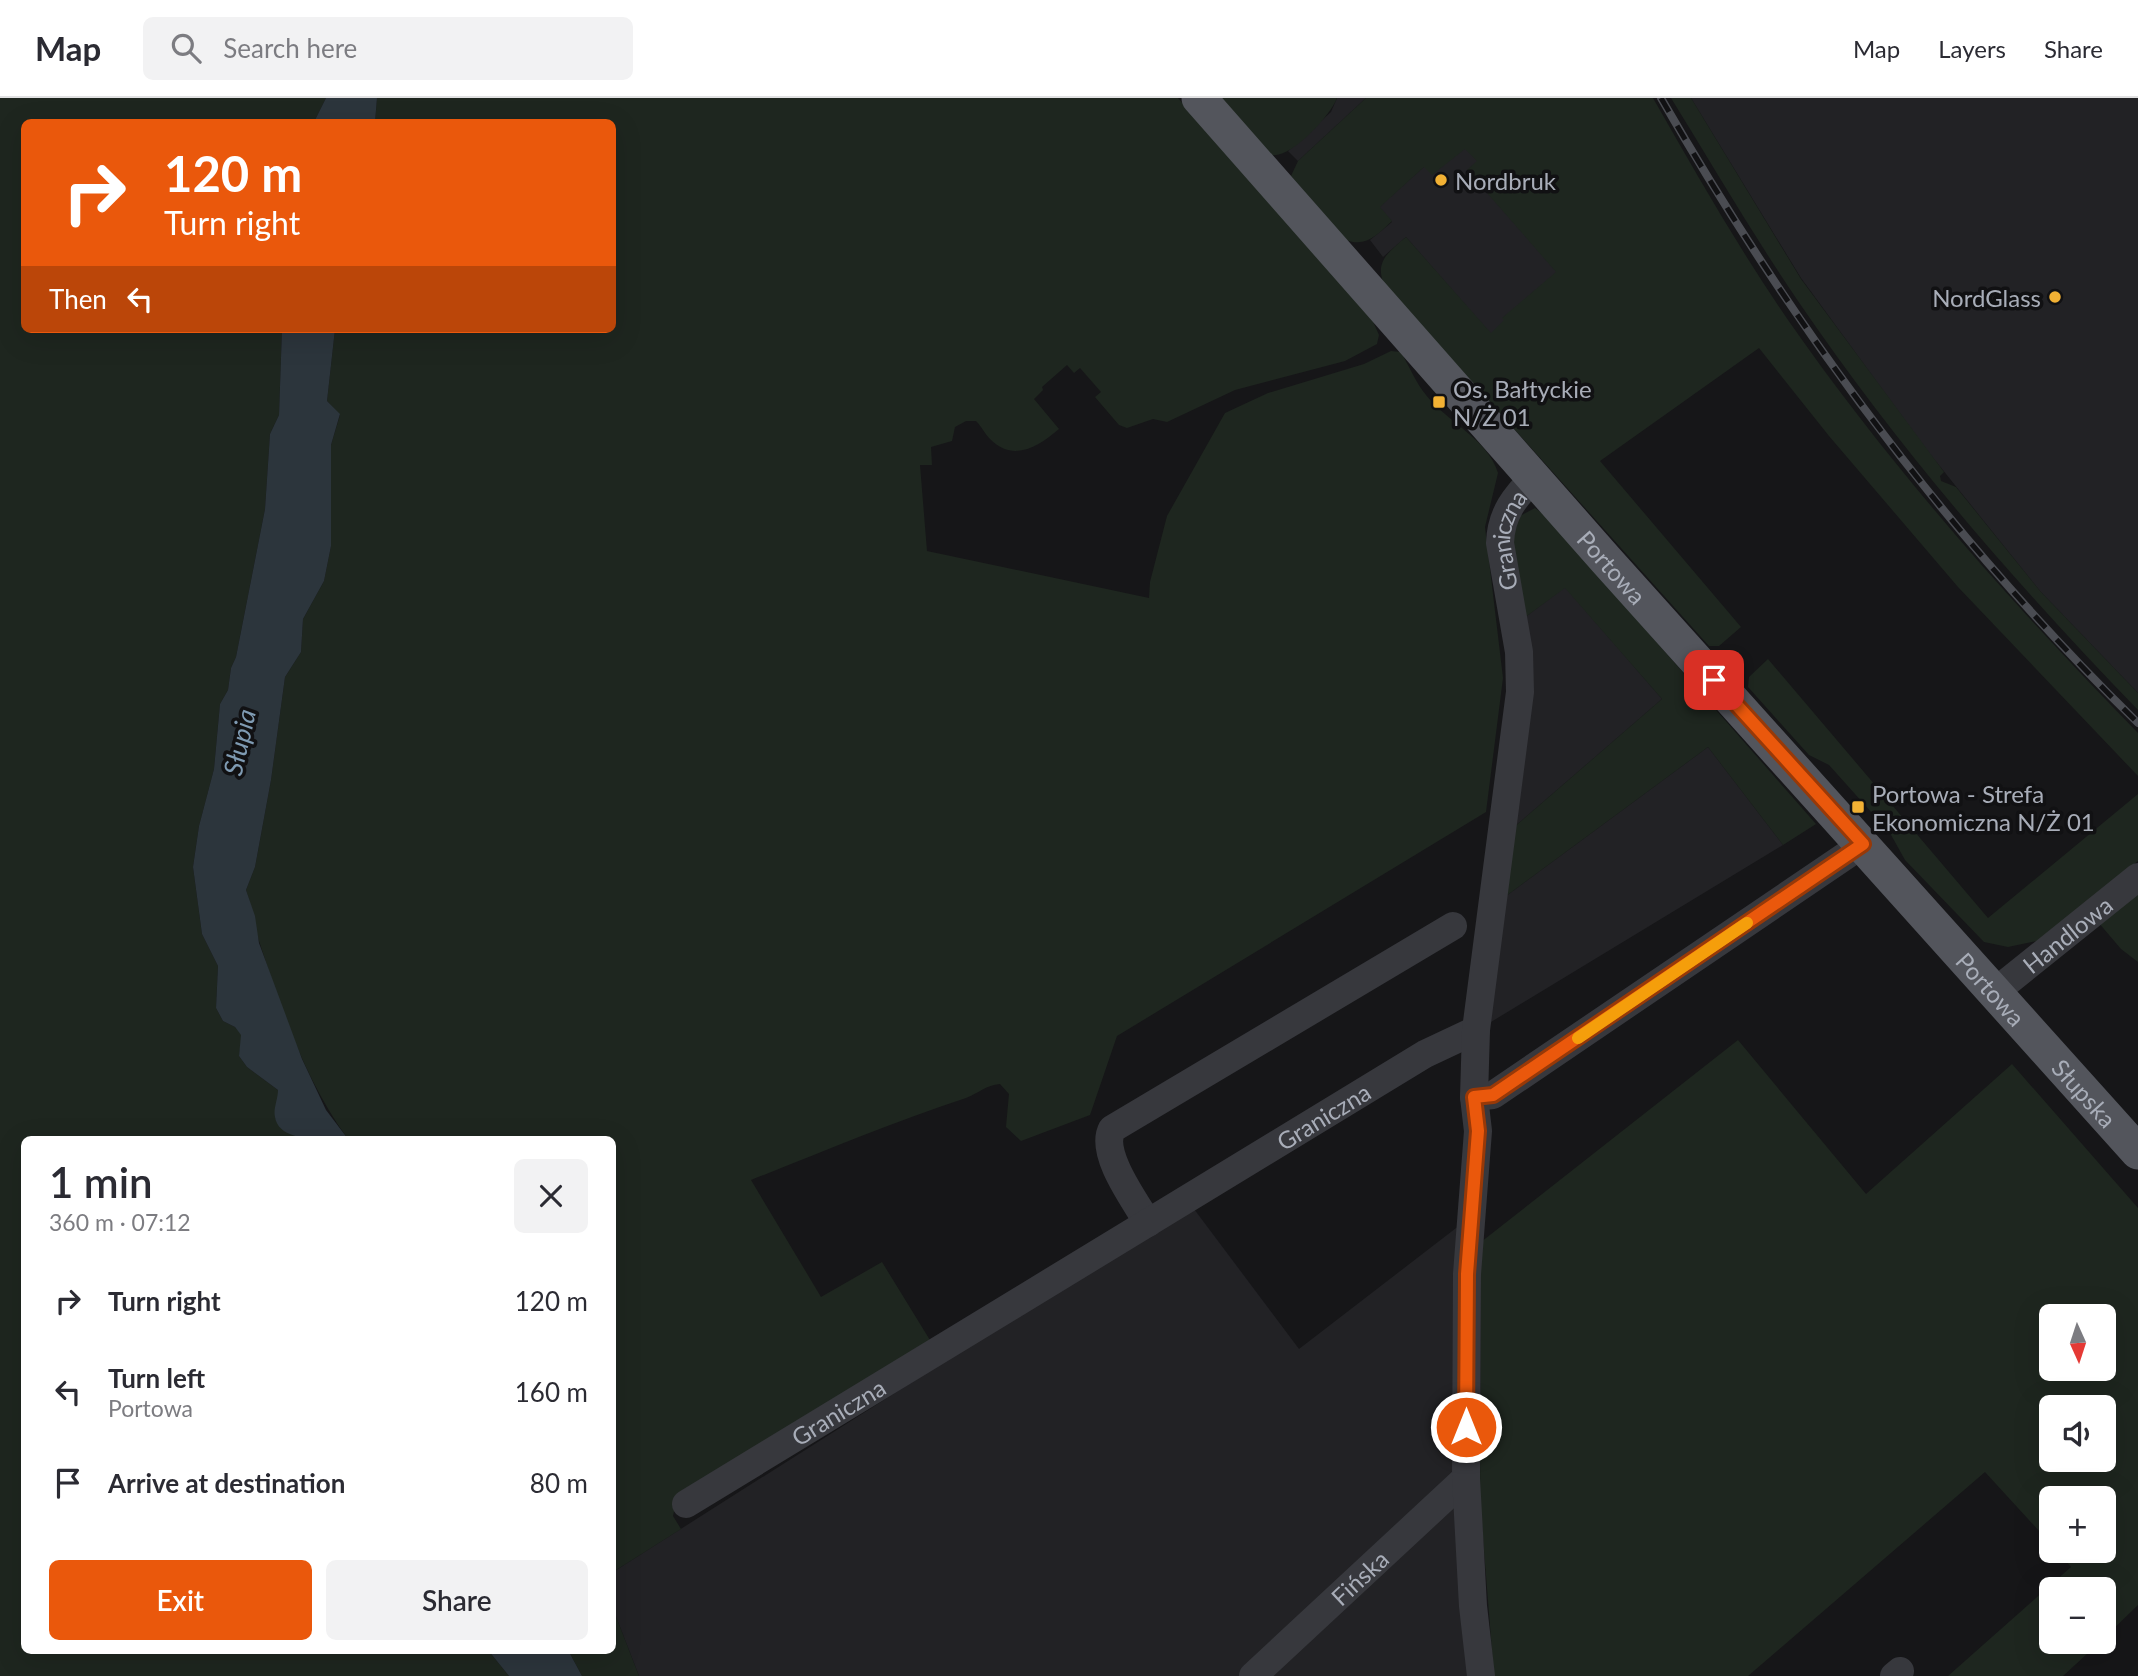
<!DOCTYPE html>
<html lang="en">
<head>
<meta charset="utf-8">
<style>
	:root { --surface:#fff; --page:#f2f2f3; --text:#2b2b33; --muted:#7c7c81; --line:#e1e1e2; --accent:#ea580c }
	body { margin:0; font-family:Lato,sans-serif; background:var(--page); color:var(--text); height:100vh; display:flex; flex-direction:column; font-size:26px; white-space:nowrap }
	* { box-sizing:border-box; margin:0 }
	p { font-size:23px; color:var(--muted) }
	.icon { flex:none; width:38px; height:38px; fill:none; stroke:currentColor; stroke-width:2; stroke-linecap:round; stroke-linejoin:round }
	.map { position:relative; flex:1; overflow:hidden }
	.sheet { position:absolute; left:21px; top:1038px; width:595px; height:518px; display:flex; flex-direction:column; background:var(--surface); border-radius:10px; box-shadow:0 7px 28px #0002 }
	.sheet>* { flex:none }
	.hud { position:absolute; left:21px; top:21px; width:595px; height:214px; border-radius:10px; box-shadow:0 7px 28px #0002; background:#ea580c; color:#fff; overflow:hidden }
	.needle { width:46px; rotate:177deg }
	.controls { position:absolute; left:2039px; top:1206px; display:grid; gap:14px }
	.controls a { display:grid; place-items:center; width:77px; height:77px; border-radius:10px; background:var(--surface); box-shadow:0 7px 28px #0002; font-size:35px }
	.pin { position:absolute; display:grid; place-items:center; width:60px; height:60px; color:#fff; margin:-30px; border-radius:14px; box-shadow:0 4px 10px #0006 }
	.me { position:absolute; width:77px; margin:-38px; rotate:0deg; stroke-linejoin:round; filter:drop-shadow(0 0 5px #0008) }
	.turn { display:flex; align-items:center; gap:24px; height:147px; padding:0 28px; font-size:32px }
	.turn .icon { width:91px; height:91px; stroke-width:2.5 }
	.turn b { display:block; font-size:49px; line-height:60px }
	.then { display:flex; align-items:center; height:66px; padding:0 28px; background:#0003; gap:14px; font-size:26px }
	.round { display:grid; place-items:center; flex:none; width:74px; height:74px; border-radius:10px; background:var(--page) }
	.summary { display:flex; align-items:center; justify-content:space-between; height:119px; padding:0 28px }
	h1 { font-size:42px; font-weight:600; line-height:52px }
	.action { display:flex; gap:14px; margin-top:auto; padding:14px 28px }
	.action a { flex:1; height:80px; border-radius:10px; background:var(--accent); color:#fff; font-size:28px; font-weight:600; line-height:80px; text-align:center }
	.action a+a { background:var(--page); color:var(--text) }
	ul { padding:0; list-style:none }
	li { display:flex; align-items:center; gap:21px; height:91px; padding:0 28px }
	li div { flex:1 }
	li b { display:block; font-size:26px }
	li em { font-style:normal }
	header { display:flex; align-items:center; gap:42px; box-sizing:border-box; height:98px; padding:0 35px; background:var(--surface); border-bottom:2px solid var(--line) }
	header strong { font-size:33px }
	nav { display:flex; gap:38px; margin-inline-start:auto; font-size:24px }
	.search { width:490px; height:63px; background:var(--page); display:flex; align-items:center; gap:18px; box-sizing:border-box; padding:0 24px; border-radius:10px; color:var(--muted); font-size:26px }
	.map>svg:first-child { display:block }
	.built { fill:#222225 }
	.green { fill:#1e261f; fill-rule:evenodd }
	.water { fill:#2c353c }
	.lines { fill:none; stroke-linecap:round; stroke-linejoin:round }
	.minor { stroke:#37383d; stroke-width:28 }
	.major { stroke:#53555c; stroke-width:35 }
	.rail-casing { stroke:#4a4c52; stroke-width:8 }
	.rail { stroke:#111113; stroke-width:5; stroke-dasharray:16; stroke-linecap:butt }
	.route-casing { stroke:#983908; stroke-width:18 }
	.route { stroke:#ea580c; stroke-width:12 }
	.slow { stroke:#f59e0b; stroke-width:12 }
	.poi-dot { fill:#f2b134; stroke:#111113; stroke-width:2.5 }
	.labels { text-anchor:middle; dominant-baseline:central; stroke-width:7; stroke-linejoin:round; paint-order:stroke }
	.poi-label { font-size:24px; fill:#a8adb8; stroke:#111113; text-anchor:start }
	.street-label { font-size:24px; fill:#a8adb8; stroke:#111113 }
	.water-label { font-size:26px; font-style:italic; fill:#7f9bb3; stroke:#111113 }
</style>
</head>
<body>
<header>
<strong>Map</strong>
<div class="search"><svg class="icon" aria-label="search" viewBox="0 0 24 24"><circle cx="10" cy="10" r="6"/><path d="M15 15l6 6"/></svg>Search here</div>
<nav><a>Map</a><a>Layers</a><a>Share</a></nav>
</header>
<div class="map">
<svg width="2138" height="1578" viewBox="0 0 2138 1578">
	<rect width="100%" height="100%" fill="#161618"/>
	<path class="built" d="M1337,0H1366L1298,63L1288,53L1331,14Z
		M1691,0H2138V595L2040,493L1926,351L1801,180Z
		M1464,33L1582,167L1496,242L1406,139L1383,159L1370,142L1392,124L1379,109Z
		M1565,489L1662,601L1512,731L1520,523Z
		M1708,649L1783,747L1486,927L1502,801Z
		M1191,1107L1299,1251L1460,1127L1469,1578H639L613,1511V1474Z"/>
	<path class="green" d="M0,0H326L314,24H24V231H282L279,317L270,336L265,411L236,559L231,570L228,592L220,606L214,671L199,728L193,769L202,836L218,868L216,910L223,923L235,929L242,937L239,958L247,969L278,992C280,1030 263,1016 301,1041H24V1552H488L509,1578H0Z
		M377,0H1178L1371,219L1379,237L1377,246L1345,263L1235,292L1167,324L1153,321L1127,330L1119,327L1095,299L1101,294L1080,270L1074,275L1067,267L1042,289L1043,292L1034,301L1059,331C1039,348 1014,365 990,341C985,336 982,329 976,323H966L955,329L952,343L931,349L932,367H920L927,453L1149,500L1150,484L1167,418L1225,315L1268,295L1364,266L1391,253L1401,254C1409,268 1416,285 1426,297C1447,324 1488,341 1498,375L1485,429L1503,580L1486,714L1117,938L1090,1017L1021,1043L1006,1029L1009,996L1000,986C986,987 979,995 966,1000C893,1024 822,1054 751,1082L821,1199L882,1164L933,1247L675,1409L673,1418L681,1431L613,1474L612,1041H348C306,984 283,916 261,849C254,830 253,811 246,792L255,769L271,682L285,579L301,554L303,521L324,483L331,448V347L340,317L327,303L335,231H612V24H375Z
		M1218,0H1337C1330,18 1291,61 1271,57Z
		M1366,0H1653C1696,75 1739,151 1788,222C1892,371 2012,506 2138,635V678L1958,489L1829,338L1759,250L1600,363L1741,529L1719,548H1709L1384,186C1374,163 1390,153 1406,139L1491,235L1504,222L1502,220L1556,174L1467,72L1477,63L1465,51L1432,77L1424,69L1380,109L1392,123C1378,136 1366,150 1346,142L1291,78L1298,63Z
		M1671,0H1691L1801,181L1944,374L1940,378L1941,383L1956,389L2040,493L2138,595V612C2014,484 1898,350 1798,203C1753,137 1713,68 1671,0Z
		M1535,410L1546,418L1816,726L1783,747L1708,649L1502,801L1512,731L1662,601L1565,490L1520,523L1510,458L1518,419Z
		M1768,561L1988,820L2138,696V763L2037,843L2008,849L1984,844L1905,762L1890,735L1829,667L1809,657L1748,589L1749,579Z
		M2138,792V864L2121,851L2098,824Z
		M1738,942L1866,1096L2012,966L2138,1110V1507L2104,1540V1491H2051V1544H2100L2063,1578H1948L2071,1469L2057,1453L2104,1452V1400H2051V1446L1985,1374L1748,1578H1494L1480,1402L1481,1144ZM2051,1218H2104V1270H2051ZM2051,1309H2104V1362H2051Z
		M613,1511L639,1578H582L568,1552H612Z"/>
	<path class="water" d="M326,0H377L375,24H314Z
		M282,231H335L327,303L340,316L331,347V448L324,483L303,521L301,554L285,579L271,682L255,769L246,792L255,818L259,845L302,961L326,1012L348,1041C329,1041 279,1046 275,1019C273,1011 278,1001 278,992L247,969L239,958L241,937L235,929L223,923L216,910L218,868L202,836L193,769L199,728L214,671L220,606L228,592L231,570L236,559L265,411L270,336L279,317Z
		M488,1552H568L582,1578H509Z"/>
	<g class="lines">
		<g class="minor">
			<path id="s1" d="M1996,893L2138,779"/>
			<path d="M1474,999L1493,997L1863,746"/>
			<path d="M1148,1125C1135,1103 1099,1055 1112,1031L1453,828"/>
			<path id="s2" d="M686,1406L1425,956L1476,932"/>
			<path id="s3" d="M1253,1578L1466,1380"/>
			<path id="s4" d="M1481,1578L1473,1508L1466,1380L1467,1176L1478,1033L1474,999L1476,932L1520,594L1519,554L1500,445C1501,415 1515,399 1535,378"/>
			<path d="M1894,1578L1900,1573"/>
		</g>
		<path class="major" id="s5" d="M1199,0L1606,462L2138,1054"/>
		<defs>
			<path id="rail" d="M1661,0C1792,228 1950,441 2138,625"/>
		</defs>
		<use href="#rail" class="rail-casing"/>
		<use href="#rail" class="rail"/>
	</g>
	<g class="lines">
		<defs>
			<path id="route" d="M1466,1329L1467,1176L1478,1033L1474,999L1493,997L1863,746L1714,582"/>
		</defs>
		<use href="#route" class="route-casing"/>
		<use href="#route" class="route"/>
		<path class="slow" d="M1578,940L1747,825"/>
	</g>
	<g class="poi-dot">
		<circle cx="1441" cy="82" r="7"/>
		<circle cx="2055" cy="199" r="7"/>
		<rect x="1432" y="297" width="14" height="14" rx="3.5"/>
		<rect x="1851" y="702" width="14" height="14" rx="3.5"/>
	</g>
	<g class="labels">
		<g class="poi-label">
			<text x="1455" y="82">Nordbruk</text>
			<text x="2041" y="199" text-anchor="end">NordGlass</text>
			<text x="1453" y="290">Os. Bałtyckie<tspan x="1453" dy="28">N/Ż 01</tspan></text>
			<text x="1872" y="695">Portowa - Strefa<tspan x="1872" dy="28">Ekonomiczna N/Ż 01</tspan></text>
		</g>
		<g class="street-label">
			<text stroke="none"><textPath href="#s4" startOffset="1143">Graniczna</textPath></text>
			<text stroke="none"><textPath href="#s5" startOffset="625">Portowa</textPath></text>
			<text stroke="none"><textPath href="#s1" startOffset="91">Handlowa</textPath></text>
			<text stroke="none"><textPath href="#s5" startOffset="1192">Portowa</textPath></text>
			<text stroke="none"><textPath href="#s5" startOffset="1332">Słupska</textPath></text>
			<text stroke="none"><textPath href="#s2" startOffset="746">Graniczna</textPath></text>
			<text stroke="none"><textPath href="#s2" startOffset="178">Graniczna</textPath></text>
			<text stroke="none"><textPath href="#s3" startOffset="145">Fińska</textPath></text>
		</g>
		<g class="water-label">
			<text transform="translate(239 644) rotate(-77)">Słupia</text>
		</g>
	</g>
</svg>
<div class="controls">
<a><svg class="needle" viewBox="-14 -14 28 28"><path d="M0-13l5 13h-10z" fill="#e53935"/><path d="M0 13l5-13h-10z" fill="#7c7c81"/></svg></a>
<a><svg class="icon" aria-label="sound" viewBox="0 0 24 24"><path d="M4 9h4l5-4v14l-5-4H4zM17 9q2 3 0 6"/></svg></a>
<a>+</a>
<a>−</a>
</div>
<div class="pin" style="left:1714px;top:582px;background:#d93025"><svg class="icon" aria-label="arrive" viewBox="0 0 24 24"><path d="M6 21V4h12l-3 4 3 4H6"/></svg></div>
<svg class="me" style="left:1466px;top:1329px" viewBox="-20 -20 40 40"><circle r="17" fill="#ea580c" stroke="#fff" stroke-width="3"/><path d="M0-11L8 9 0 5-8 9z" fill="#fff"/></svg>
<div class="hud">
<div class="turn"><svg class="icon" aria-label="right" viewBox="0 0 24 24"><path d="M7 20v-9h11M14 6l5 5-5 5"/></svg><div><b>120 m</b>Turn right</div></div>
<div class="then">Then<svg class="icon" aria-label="left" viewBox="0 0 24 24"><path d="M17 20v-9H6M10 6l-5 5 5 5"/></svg></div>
</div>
<section class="sheet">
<div class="summary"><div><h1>1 min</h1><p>360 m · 07:12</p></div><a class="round"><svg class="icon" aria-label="close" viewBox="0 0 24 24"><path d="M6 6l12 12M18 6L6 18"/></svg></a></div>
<ul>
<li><svg class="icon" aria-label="right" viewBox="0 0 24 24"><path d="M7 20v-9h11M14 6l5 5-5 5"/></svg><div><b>Turn right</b></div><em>120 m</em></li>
<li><svg class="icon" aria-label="left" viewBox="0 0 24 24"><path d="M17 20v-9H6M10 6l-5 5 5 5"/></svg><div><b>Turn left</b><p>Portowa</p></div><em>160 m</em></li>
<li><svg class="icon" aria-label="arrive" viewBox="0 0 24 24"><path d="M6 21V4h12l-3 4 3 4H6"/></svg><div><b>Arrive at destination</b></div><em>80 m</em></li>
</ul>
<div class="action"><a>Exit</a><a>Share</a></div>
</section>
</div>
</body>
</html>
